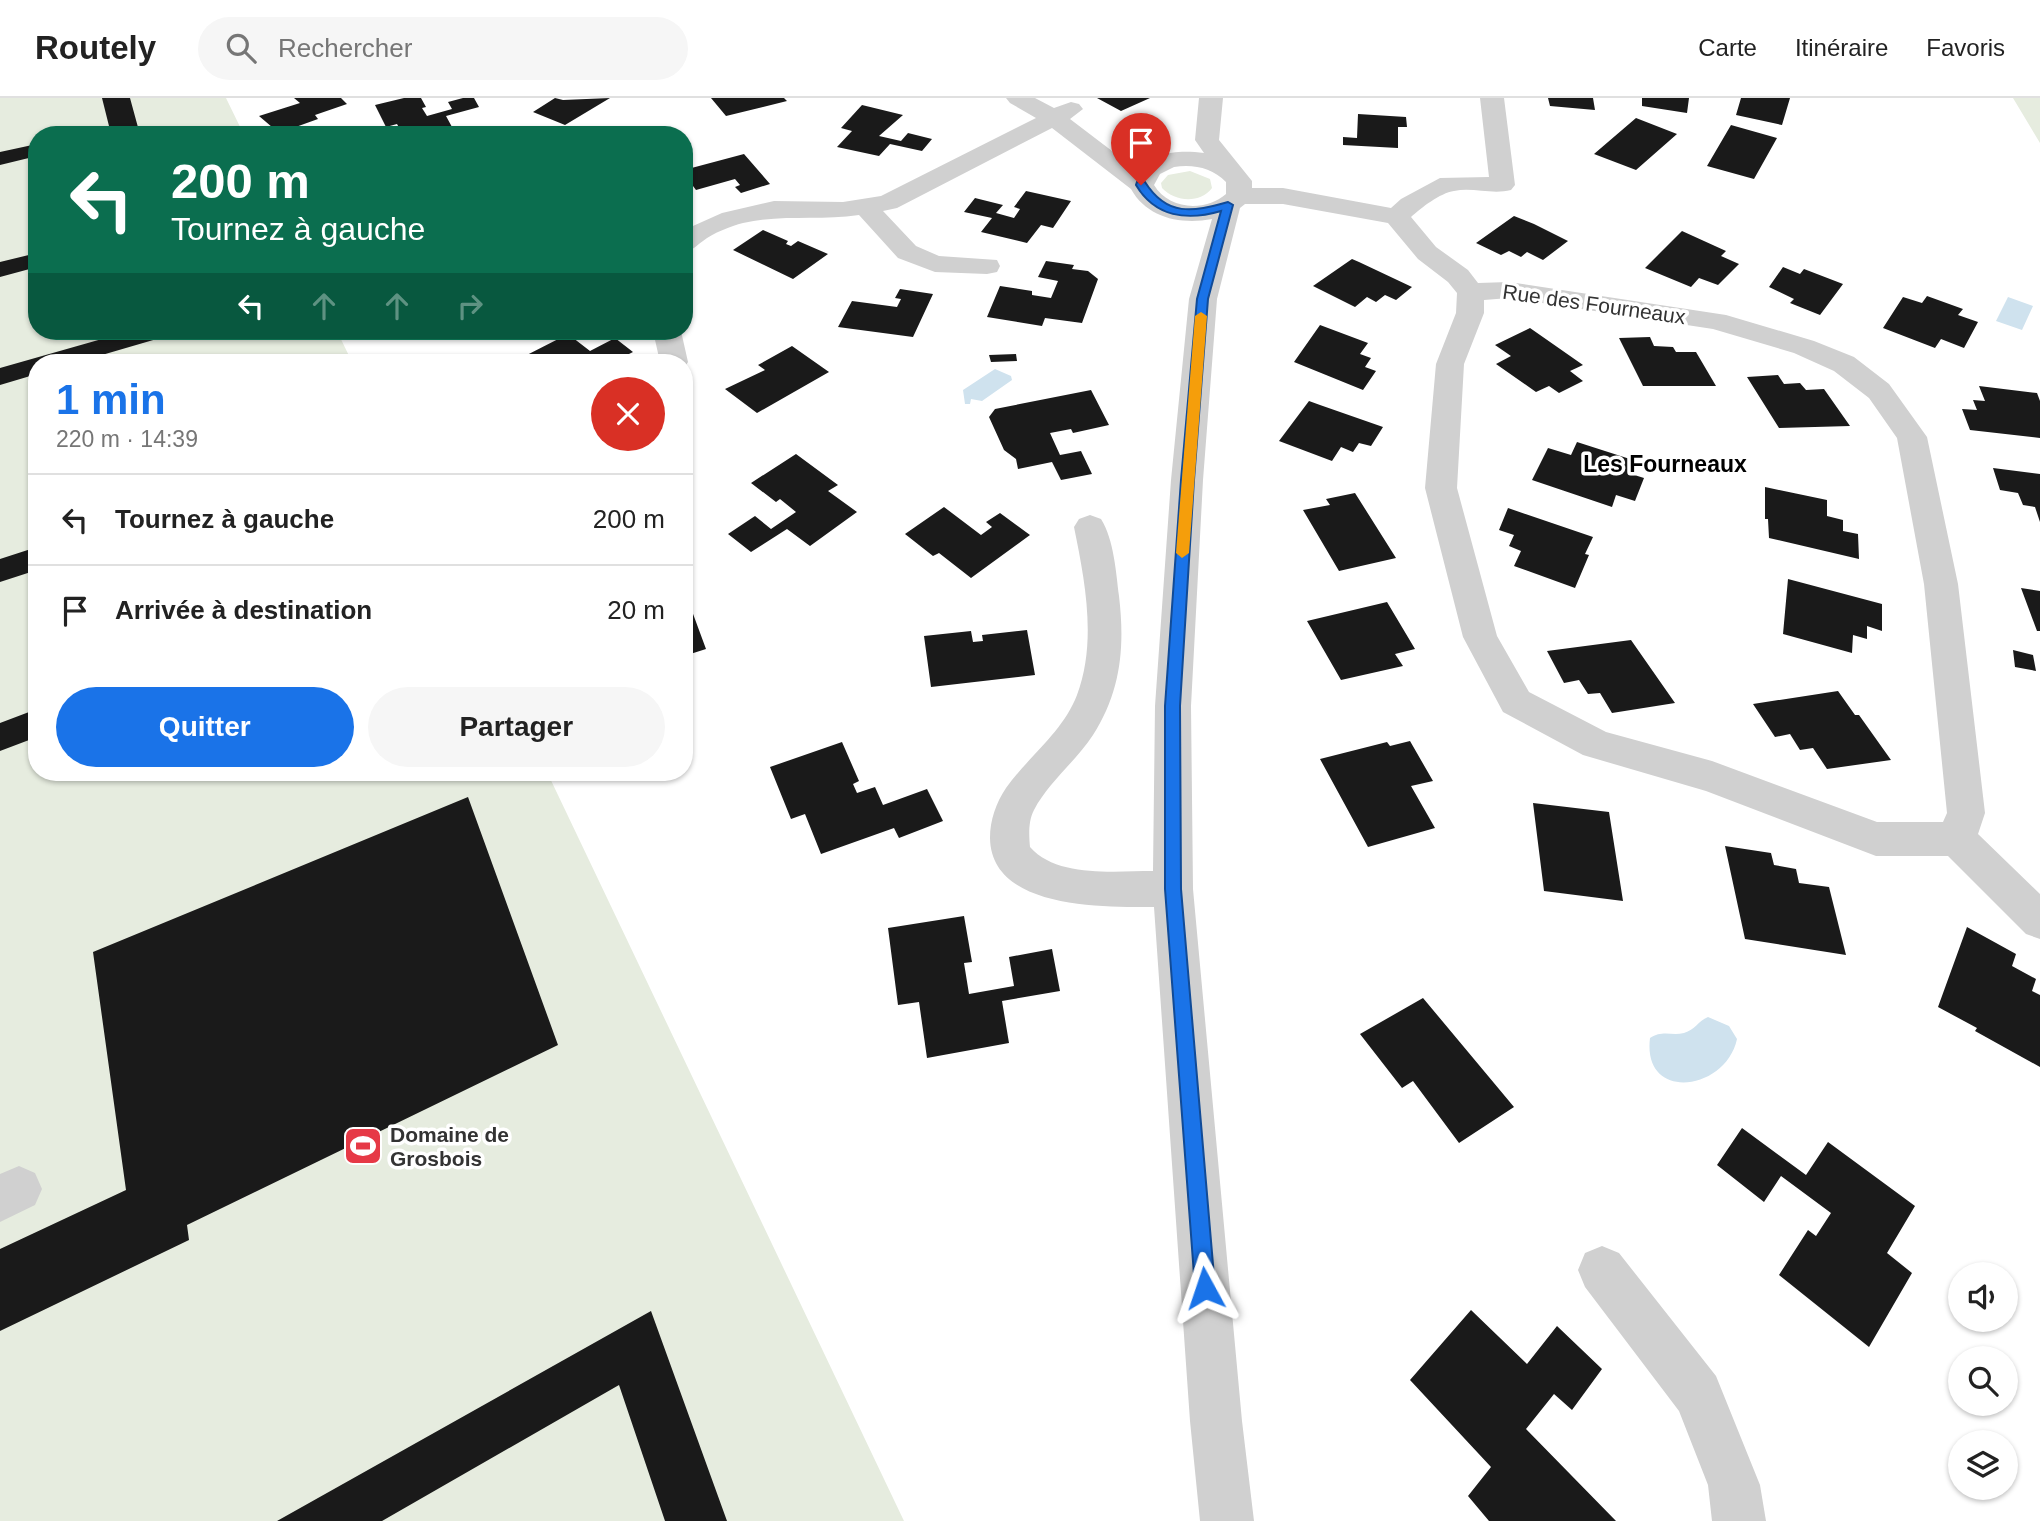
<!DOCTYPE html>
<html lang="fr">
<head>
<meta charset="utf-8">
<style>
	:root { --surface:#fff; --page:#f6f6f6; --text:#222; --muted:#767676; --line:#e0e0e0; --accent:#1a73e8 }
	body { margin:0; font-family:Arial,sans-serif; background:var(--page); color:var(--text); height:100vh; display:flex; flex-direction:column; font-size:26px; white-space:nowrap }
	* { box-sizing:border-box; margin:0 }
	p { font-size:23px; color:var(--muted) }
	.icon { flex:none; width:38px; height:38px; fill:none; stroke:currentColor; stroke-width:2; stroke-linecap:round; stroke-linejoin:round }
	.map { position:relative; flex:1; overflow:hidden }
	.drawer { position:absolute; left:28px; top:256px; width:665px; height:427px; display:flex; flex-direction:column; background:var(--surface); border-radius:28px; box-shadow:0 2px 5px #0004 }
	.drawer>* { flex:none }
	.banner { position:absolute; left:28px; top:28px; width:665px; height:214px; border-radius:28px; box-shadow:0 2px 5px #0004; background:#0b6e4f; color:#fff; overflow:hidden }
	.controls { position:absolute; left:1948px; top:1164px; display:grid; gap:14px }
	.controls a { display:grid; place-items:center; width:70px; height:70px; border-radius:50%; background:var(--surface); box-shadow:0 2px 5px #0004; font-size:35px }
	.pin { position:absolute; display:grid; place-items:center; width:60px; height:60px; color:#fff; margin:-72px -30px; border-radius:50% 50% 50% 0; rotate:-45deg; box-shadow:0 0 7px #0007 }
	.pin .icon { rotate:45deg }
	.me { position:absolute; width:77px; margin:-38px; rotate:355deg; stroke-linejoin:round; filter:drop-shadow(0 0 5px #0008) }
	.turn { display:flex; align-items:center; gap:24px; height:147px; padding:0 28px; font-size:32px }
	.turn .icon { width:91px; height:91px; stroke-width:2.5 }
	.turn b { display:block; font-size:49px; line-height:60px }
	.lanes { display:flex; align-items:center; height:66px; padding:0 28px; background:#0003; justify-content:center; gap:35px; direction:ltr }
	.lanes .off { opacity:.35 }
	.round { display:grid; place-items:center; flex:none; width:74px; height:74px; border-radius:37px; background:var(--page) }
	.headline { display:flex; align-items:center; justify-content:space-between; height:119px; padding:0 28px }
	h1 { font-size:42px; font-weight:700; line-height:52px; color:var(--accent) }
	.primary-button { display:flex; gap:14px; margin-top:auto; padding:14px 28px }
	.primary-button a { flex:1; height:80px; border-radius:42px; background:var(--accent); color:#fff; font-size:28px; font-weight:700; line-height:80px; text-align:center }
	.primary-button a+a { background:var(--page); color:var(--text) }
	ul { padding:0; list-style:none }
	li { display:flex; align-items:center; gap:21px; height:91px; padding:0 28px; border-top:2px solid var(--line) }
	li div { flex:1 }
	li b { display:block; font-size:26px }
	li em { font-style:normal }
	header { display:flex; align-items:center; gap:42px; box-sizing:border-box; height:98px; padding:0 35px; background:var(--surface); border-bottom:2px solid var(--line) }
	header strong { font-size:33px }
	nav { display:flex; gap:38px; margin-inline-start:auto; font-size:24px }
	.search { width:490px; height:63px; background:var(--page); display:flex; align-items:center; gap:18px; box-sizing:border-box; padding:0 24px; border-radius:38px; color:var(--muted); font-size:26px }
	.map>svg:first-child { display:block }
	.green { fill:#e6ecdf }
	.water { fill:#cfe2ee }
	.building { fill:#1a1a1a }
	.lines { fill:none; stroke-linecap:round; stroke-linejoin:round }
	.minor { fill:#d0d0d0; fill-rule:evenodd }
	.route { fill:#1a73e8; stroke:#114b97; stroke-width:2 }
	.slow { fill:#f59e0b }
	.labels { text-anchor:middle; dominant-baseline:central; stroke-width:7; stroke-linejoin:round; paint-order:stroke }
	.street-label { font-size:21px; fill:#333; stroke:#fff }
	.poi-label { font-size:21px; font-weight:bold; fill:#333; stroke:#fff; text-anchor:start }
	.neighbourhood-label { font-size:23px; font-weight:bold; fill:#000; stroke:#fff }
</style>
</head>
<body>
<header>
<strong>Routely</strong>
<div class="search"><svg class="icon" aria-label="search" viewBox="0 0 24 24"><circle cx="10" cy="10" r="6"/><path d="M15 15l6 6"/></svg>Rechercher</div>
<nav><a>Carte</a><a>Itinéraire</a><a>Favoris</a></nav>
</header>
<div class="map">
<svg width="2040" height="1423" viewBox="0 0 2040 1423">
	<rect width="100%" height="100%" fill="#fff"/>
	<path class="green" d="M0,0H226L244,37H37V233H337L352,264H37V674H547L904,1423H0Z
		M2014,0H2040V45L2013,0Z
		M1190,73L1210,81L1212,90C1200,106 1175,104 1162,90L1161,85L1168,77Z"/>
	<path class="water" d="M2008,199L2033,208L2022,232L1996,223Z
		M995,271L1011,278L1012,282L982,303L971,301L970,306H965L963,292Z
		M1708,919L1729,928L1737,941C1726,993 1642,1005 1650,940C1662,932 1672,938 1684,935C1695,932 1698,923 1708,919Z"/>
	<path class="building" d="M102,0H130L139,33L124,37H78L109,28Z
		M294,0H341L347,6L315,17L318,21L279,35L259,18L300,5Z
		M404,0H421L426,9L422,10L427,18L452,11L448,4L463,0H474L479,9L446,18L452,29L422,37H403L397,26L386,29L375,7Z
		M555,0L563,2L610,0L565,27L533,14Z
		M711,0H784L787,3L726,18Z
		M1097,0H1150L1121,13Z
		M1548,0H1593L1595,12L1550,8Z
		M1642,0H1689L1687,15L1642,8Z
		M1741,0H1790L1782,27L1736,17Z
		M862,7L903,17L879,38L901,43L908,35L932,41L922,53L890,46L879,58L837,49L852,33L841,30Z
		M1358,16L1406,19L1407,29H1398V50L1343,47V39L1357,40Z
		M1636,20L1677,36L1636,72L1594,56Z
		M1731,27L1777,40L1754,81L1707,68Z
		M37,46V58L0,67V54Z
		M744,56L770,86L741,95L735,89L740,87L735,81L696,92L684,76V72Z
		M1026,93L1071,103L1053,130L1041,127L1027,145L981,134L992,120L964,114L975,100L1003,107L996,115L1014,120L1020,111L1014,109Z
		M1514,118L1534,126L1568,143L1543,162L1527,154L1521,159L1509,153L1501,157L1476,145Z
		M763,132L788,143L786,146L791,148L798,143L828,156L793,181L733,152Z
		M1682,133L1726,153L1721,158L1739,166L1718,187L1699,180L1691,189L1645,170Z
		M37,155V169L0,179V164Z
		M1352,161L1359,164L1412,189L1396,202L1385,197L1376,204L1367,199L1355,209L1313,188Z
		M1046,163L1074,167L1072,171L1088,173L1098,181L1082,225L1045,220L1042,228L987,219L1000,188L1032,193V197L1051,200L1058,183L1038,179Z
		M1783,169L1800,176L1804,171L1843,186L1820,217L1790,205L1794,201L1769,189Z
		M900,191L933,196L913,239L838,229L852,203L897,209L901,201L895,200Z
		M1927,198L1963,211L1958,217L1978,224L1964,250L1941,241L1935,250L1883,230L1903,199L1922,205Z
		M1320,227L1368,245L1360,256L1371,260L1365,269L1376,273L1363,292L1294,264Z
		M1530,230L1583,267L1570,273L1583,283L1559,295L1549,288L1536,294L1496,266L1511,258L1495,247Z
		M130,233H184L78,264H37V276L0,287V270Z
		M568,236L590,253L615,240L633,254L613,264L601,262L596,264H526L521,260Z
		M1650,239L1654,248L1673,249L1676,254H1696L1716,288H1643L1619,240Z
		M792,248L829,274L757,315L725,291L765,272L758,267Z
		M1016,256L1017,263L991,264L989,257Z
		M1778,277L1784,286L1800,285L1806,292L1824,291L1850,328L1779,330L1747,279Z
		M1979,288L2037,295L2040,303V340L1970,332L1962,311L1977,312L1973,302L1985,303Z
		M1091,292L1109,327L1073,335L1071,331L1050,335L1060,357L1081,353L1092,376L1061,382L1052,364L1018,371L1016,361L1004,352L989,319L995,311Z
		M1309,303L1320,307L1383,329L1371,348L1359,345L1353,354L1341,349L1332,363L1279,343Z
		M1577,344L1633,362L1628,375L1644,380L1635,403L1616,397L1612,409L1532,382L1548,350L1571,357Z
		M796,356L838,387L828,393L857,414L810,448L787,431L751,454L728,436L755,418L771,431L796,414L780,401L776,404L751,385Z
		M1993,370L2040,376V424L2035,409L2023,407L2018,395L2000,392Z
		M1765,389L1827,402V418L1843,422V433L1858,436L1859,461L1769,440L1768,421H1765Z
		M1355,395L1396,460L1339,473L1303,412L1330,407L1326,401Z
		M944,409L981,437L992,429L986,424L1000,415L1030,437L971,480L939,455L933,458L905,436Z
		M1508,410L1593,439L1585,456L1589,457L1575,490L1514,468L1521,453L1509,448L1514,437L1499,432Z
		M37,449V472L0,484V461Z
		M1788,481L1882,506V533L1867,528V541L1853,537L1852,555L1783,536Z
		M2021,490L2040,493V533H2037Z
		M1387,504L1415,551L1395,556L1403,568L1341,582L1307,523Z
		M689,505L706,551L684,558V506Z
		M1027,532L1035,577L931,589L924,538L971,533L973,544L983,543L982,537Z
		M1631,542L1675,605L1612,615L1600,595L1588,596L1579,582L1564,585L1547,553Z
		M2013,552L2033,557L2036,573L2015,569Z
		M1838,593L1855,617H1859L1891,662L1827,671L1813,650L1800,652L1790,636L1775,639L1753,606Z
		M37,611V639L0,653V625Z
		M1410,643L1433,683L1411,688L1435,730L1368,749L1320,661L1387,644L1390,648Z
		M842,644L859,683L853,686L857,695L875,689L883,707L927,691L943,723L899,740L894,730L821,756L805,716L791,721L770,669Z
		M468,699L558,947L187,1127L189,1142L0,1233V1151L126,1092L93,854Z
		M1533,705L1609,714L1623,803L1544,793Z
		M1725,748L1771,755L1774,767L1796,771L1799,785L1829,789L1846,857L1745,841Z
		M964,818L972,864L964,865L969,896L1014,888L1009,859L1052,851L1060,893L1002,903L1009,945L927,960L919,904L898,907L888,830Z
		M1967,829L2016,856L2012,868L2036,881L2032,893L2040,897V969L1975,933L1977,930L1938,909Z
		M1423,900L1514,1009L1459,1045L1413,983L1402,990L1360,936Z
		M1742,1030L1806,1077L1828,1044L1915,1108L1887,1155L1912,1175L1869,1249L1779,1177L1808,1132L1816,1138L1831,1115L1781,1078L1764,1104L1717,1067Z
		M1471,1212L1527,1266L1557,1228L1602,1271L1572,1312L1554,1296L1526,1331L1616,1423H1489L1468,1398L1491,1369L1410,1282Z
		M651,1213L727,1423H665L619,1287L382,1423H277Z"/>
	<g class="lines">
		<path class="minor" d="M1006,0H1035L1054,10L1071,4L1079,6L1083,11L1070,21L1137,72C1153,53 1181,52 1204,55L1195,42L1199,0H1223L1219,42L1252,83V90H1283L1391,110L1401,101L1440,80L1489,79L1480,0H1504L1515,87L1511,92C1492,97 1473,89 1454,93C1440,95 1421,110 1411,119L1436,149L1468,172L1478,185L1509,184L1726,217L1814,243L1854,259L1889,286L1927,339L1958,486L1985,715L1978,736L2040,796V841L2026,836L1948,758H1876L1706,693L1583,657L1503,614L1463,539L1425,390L1436,266L1456,215L1457,195L1448,184L1418,161L1388,125L1283,106H1245L1240,110L1217,201L1203,382L1191,608L1193,791L1242,1323L1254,1423H1200L1190,1323L1154,809C1105,809 991,812 990,740C990,722 996,705 1006,690C1028,659 1063,634 1077,597C1097,544 1085,483 1074,429L1079,421L1090,417L1101,421C1114,442 1116,474 1119,498C1125,549 1121,593 1093,637C1076,663 1048,685 1034,712C1028,723 1029,738 1030,749C1057,780 1115,773 1153,773L1155,608L1171,382L1189,201L1212,121C1181,127 1147,120 1131,91L1052,30L897,110L883,113L916,148L939,158L997,162L1000,168L997,174L987,176L935,174L898,160L859,117C819,123 783,116 743,125C731,128 713,135 703,143C696,148 693,152 684,154V132L722,115L774,103L843,104L881,98L1036,20L1010,5ZM1174,69C1194,66 1212,70 1226,84V96C1205,114 1169,112 1154,87L1160,76ZM1509,200L1713,231L1794,255L1834,273L1869,300L1897,340L1924,486L1947,715L1943,724H1877L1712,663L1606,634L1529,594L1497,538L1457,390L1464,266L1484,215V202Z
			M653,233H681L688,264L684,270V264H660Z
			M19,1068L35,1075L42,1091L35,1107L0,1124V1076Z
			M1602,1148L1619,1155L1716,1278L1760,1387L1766,1423H1712L1708,1387L1679,1313L1585,1189L1578,1172L1585,1155Z"/>
	</g>
	<path class="route" d="M1137,84H1145C1167,119 1193,114 1228,104L1233,107L1208,201L1194,382L1180,608L1181,791L1215,1190L1212,1197L1205,1200L1198,1197L1195,1190L1165,791V608L1181,382L1197,201L1221,113C1187,123 1155,119 1136,87Z"/>
	<path class="slow" d="M1201,214L1207,218L1189,455L1182,460L1176,455L1195,218Z"/>
	<defs>
		<symbol id="stadium-square" viewBox="-11 -11 22 22"><rect x="-9" y="-9" width="18" height="18" rx="4" fill="#e63946" stroke="#fff"/><path d="M0-5a6.5 5 0 1 0 0 10a6.5 5 0 1 0 0-10ZM-3.5-1.8h7v3.6h-7Z" fill="#fff"/></symbol>
	</defs>
	<g fill-rule="evenodd">
		<use href="#stadium-square" x="341" y="1026" width="44" height="44"/>
	</g>
	<g class="labels">
		<g class="street-label">
			<text transform="translate(1594 206) rotate(8)">Rue des Fourneaux</text>
		</g>
		<g class="poi-label">
			<text x="390" y="1036">Domaine de<tspan x="390" dy="24">Grosbois</tspan></text>
		</g>
		<g class="neighbourhood-label">
			<text x="1665" y="366">Les Fourneaux</text>
		</g>
	</g>
</svg>
<div class="controls">
<a><svg class="icon" aria-label="sound" viewBox="0 0 24 24"><path d="M4 9h4l5-4v14l-5-4H4zM17 9q2 3 0 6"/></svg></a>
<a><svg class="icon" aria-label="search" viewBox="0 0 24 24"><circle cx="10" cy="10" r="6"/><path d="M15 15l6 6"/></svg></a>
<a><svg class="icon" aria-label="layers" viewBox="0 0 24 24"><path d="M12 4l9 5-9 5-9-5zM3 14l9 5 9-5"/></svg></a>
</div>
<div class="pin" style="left:1141px;top:87px;background:#d93025"><svg class="icon" aria-label="arrive" viewBox="0 0 24 24"><path d="M6 21V4h12l-3 4 3 4H6"/></svg></div>
<svg class="me" style="left:1205px;top:1190px" viewBox="-20 -20 40 40"><path d="M0-17L14 15 0 8-14 15z" fill="#1a73e8" stroke="#fff" stroke-width="4"/></svg>
<div class="banner">
<div class="turn"><svg class="icon" aria-label="left" viewBox="0 0 24 24"><path d="M17 20v-9H6M10 6l-5 5 5 5"/></svg><div><b>200 m</b>Tournez à gauche</div></div>
<div class="lanes"><svg class="icon" aria-label="left" viewBox="0 0 24 24"><path d="M17 20v-9H6M10 6l-5 5 5 5"/></svg><svg class="icon off" aria-label="ahead" viewBox="0 0 24 24"><path d="M12 20V5M6 11l6-6 6 6"/></svg><svg class="icon off" aria-label="ahead" viewBox="0 0 24 24"><path d="M12 20V5M6 11l6-6 6 6"/></svg><svg class="icon off" aria-label="right" viewBox="0 0 24 24"><path d="M7 20v-9h11M14 6l5 5-5 5"/></svg></div>
</div>
<section class="drawer">
<div class="headline"><div><h1>1 min</h1><p>220 m · 14:39</p></div><a class="round" style="background:#d93025;color:#fff"><svg class="icon" aria-label="close" viewBox="0 0 24 24"><path d="M6 6l12 12M18 6L6 18"/></svg></a></div>
<ul>
<li><svg class="icon" aria-label="left" viewBox="0 0 24 24"><path d="M17 20v-9H6M10 6l-5 5 5 5"/></svg><div><b>Tournez à gauche</b></div><em>200 m</em></li>
<li><svg class="icon" aria-label="arrive" viewBox="0 0 24 24"><path d="M6 21V4h12l-3 4 3 4H6"/></svg><div><b>Arrivée à destination</b></div><em>20 m</em></li>
</ul>
<div class="primary-button"><a>Quitter</a><a>Partager</a></div>
</section>
</div>
</body>
</html>
